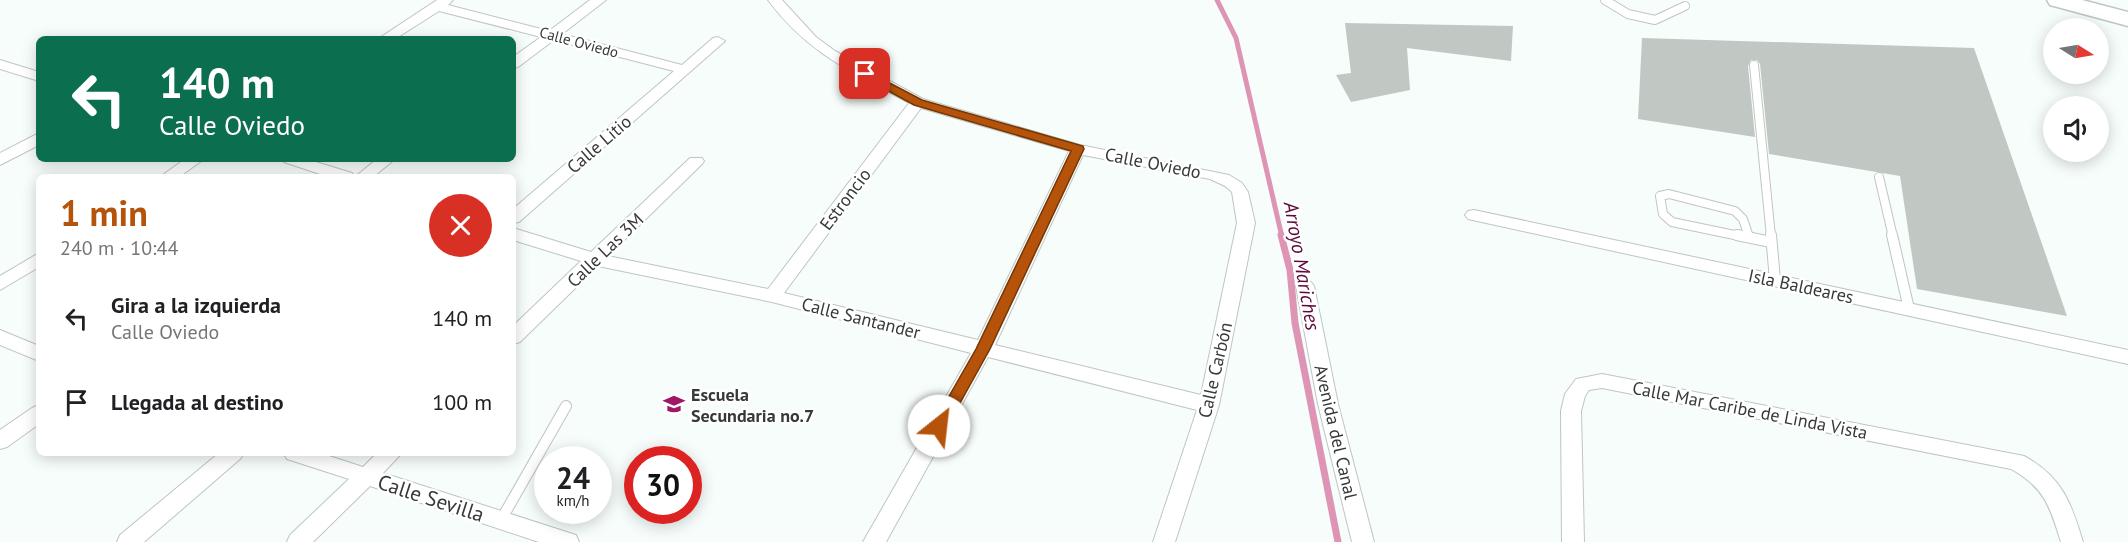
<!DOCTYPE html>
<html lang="es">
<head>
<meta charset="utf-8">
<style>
	:root { --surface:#fff; --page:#f2f2f2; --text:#202124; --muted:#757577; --accent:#b45309 }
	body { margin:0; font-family:"PT Sans",sans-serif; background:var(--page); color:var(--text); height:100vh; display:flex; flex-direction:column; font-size:22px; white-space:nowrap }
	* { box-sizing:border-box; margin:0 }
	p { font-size:20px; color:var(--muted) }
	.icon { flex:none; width:33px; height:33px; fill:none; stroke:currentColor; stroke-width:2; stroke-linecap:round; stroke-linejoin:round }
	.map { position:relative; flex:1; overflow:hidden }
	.side { position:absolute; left:36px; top:174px; width:480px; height:282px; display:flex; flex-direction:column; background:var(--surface); border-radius:9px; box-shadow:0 3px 15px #0003 }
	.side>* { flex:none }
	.banner { position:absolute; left:36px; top:36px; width:480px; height:126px; border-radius:9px; box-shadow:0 3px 15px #0003; background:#0b6e4f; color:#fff; overflow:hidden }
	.needle { width:39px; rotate:101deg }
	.buttons { position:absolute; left:2043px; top:18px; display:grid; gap:12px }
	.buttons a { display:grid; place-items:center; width:66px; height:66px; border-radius:50%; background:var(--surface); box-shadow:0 3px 15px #0003; font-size:30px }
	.speed { position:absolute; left:534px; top:446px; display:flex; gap:12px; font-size:30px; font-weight:700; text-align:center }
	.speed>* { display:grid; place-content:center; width:78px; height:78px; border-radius:50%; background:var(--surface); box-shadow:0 3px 15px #0003; line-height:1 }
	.speed small { font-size:15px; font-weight:400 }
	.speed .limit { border:9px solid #d22; background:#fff; color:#111 }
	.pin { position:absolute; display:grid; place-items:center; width:51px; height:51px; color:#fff; margin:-26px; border-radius:12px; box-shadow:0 3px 9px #0006 }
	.me { position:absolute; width:66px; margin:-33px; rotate:29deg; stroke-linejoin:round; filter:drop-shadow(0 0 4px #0008) }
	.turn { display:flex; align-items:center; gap:21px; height:126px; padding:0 24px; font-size:27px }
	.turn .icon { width:78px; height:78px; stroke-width:2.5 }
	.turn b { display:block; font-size:42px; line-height:51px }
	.round { display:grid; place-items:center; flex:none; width:63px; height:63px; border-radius:32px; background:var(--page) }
	.headline { display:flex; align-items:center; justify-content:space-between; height:102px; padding:0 24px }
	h1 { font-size:36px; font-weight:600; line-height:45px; color:var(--accent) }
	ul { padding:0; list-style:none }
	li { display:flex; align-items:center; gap:18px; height:84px; padding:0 24px }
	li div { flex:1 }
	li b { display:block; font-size:22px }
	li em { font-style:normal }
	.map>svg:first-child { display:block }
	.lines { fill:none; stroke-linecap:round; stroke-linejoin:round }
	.stream-far1 { stroke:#de95b5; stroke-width:5 }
	.stream { stroke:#de95b5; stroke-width:7 }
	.building { fill:#c1c8c4 }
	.lane-far1-casing { stroke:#bec6c2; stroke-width:10 }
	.lane-casing { stroke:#bec6c2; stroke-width:12 }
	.street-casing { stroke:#bec6c2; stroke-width:2 }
	.primary-casing { stroke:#bec6c2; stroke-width:3 }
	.lane-far1 { stroke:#fff; stroke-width:8 }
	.lane { stroke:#fff; stroke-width:10 }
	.street { fill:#fff; fill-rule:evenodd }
	.primary { fill:#fff; fill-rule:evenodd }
	.route { fill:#b45309; stroke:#753606; stroke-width:1.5 }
	.labels { text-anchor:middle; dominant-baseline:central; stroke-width:5; stroke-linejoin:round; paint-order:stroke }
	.far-street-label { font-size:15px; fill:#363938; stroke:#fff }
	.street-label { font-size:18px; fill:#363938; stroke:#fff }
	.poi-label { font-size:18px; font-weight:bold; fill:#363938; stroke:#fff; text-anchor:start }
	.water-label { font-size:20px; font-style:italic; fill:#5f083b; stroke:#fff }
	.near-street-label { font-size:21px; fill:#363938; stroke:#fff }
</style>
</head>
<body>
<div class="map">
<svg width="2128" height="542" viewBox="0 0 2128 542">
	<rect width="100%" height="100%" fill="#f6fdfa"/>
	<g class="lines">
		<path class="stream-far1" d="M1217,0L1236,38L1282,237"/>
		<path class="stream" d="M1281,235L1290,270L1295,323L1338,542"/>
	</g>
	<path class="building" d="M1345,23L1513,26L1511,61L1407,48L1410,90L1351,102L1336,75L1351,73Z
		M1642,38L1974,48L2067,316L1917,289L1900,176L1769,154L1760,64L1757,60H1751L1748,66L1755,137L1638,119Z"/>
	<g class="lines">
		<defs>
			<path id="lane-far1" d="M1605,0L1628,14L1655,20L1685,6
				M1754,65L1771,237
				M1879,177L1893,237
				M1744,237L1672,222L1663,214L1660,196L1669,194L1735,211L1743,219L1749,237"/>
			<path id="lane" d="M1737,235L1771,242
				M1771,235L1775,280
				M1892,235L1909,309
				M501,520L566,406"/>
			<path id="street" d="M437,0H453L448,5L549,31L590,0H606L562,34L682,65L713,38L718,37L725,41L519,222L513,223V209L674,71L554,40L518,67L513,68V57L541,37L439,11L395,39H378Z
				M768,0H782L816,37L835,51L923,99L1080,145L1229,175L1242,183L1248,192L1255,223L1219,405L1175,542H1153L1197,410L988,357L886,542H863L971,353L772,302L598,266L520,342L513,344V326L581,261L513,240V228L591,252L690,158H702L704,161L702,164L608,256L768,289L909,103C853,72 808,54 768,0ZM921,108L1069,151L978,340L784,293ZM1083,155L1210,179L1225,186L1232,192L1237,223L1201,395L995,345Z
				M0,60L39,72V81L0,69Z
				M39,133V145L0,165V153Z
				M185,159H204L179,177H160Z
				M282,159H306L352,173L354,177H329L284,162Z
				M377,159H395L373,177H355Z
				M1474,210L2128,350V364L1468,219L1465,215L1468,211Z
				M39,253V267L0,290V276Z
				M1305,280L1311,282L1314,286L1338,404L1374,542H1352L1318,404L1296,286L1299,282Z
				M0,330L39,346V361L0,345Z
				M1602,374L2024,456C2062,477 2071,502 2083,542H2061C2050,507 2045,488 2011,469L1602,388L1589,390L1585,396L1581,411L1584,542H1562L1561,411L1565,394L1576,379Z
				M39,405V424L7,447L0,449V430L32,408Z
				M219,453H244L240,459L144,542H117L120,535Z
				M283,453H320L363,467L377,453H402L383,473L576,535L579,542H539L370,486L313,542H287L290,535L349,479L287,459Z"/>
			<path id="primary" d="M2047,0H2082L2128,12V26L2050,5Z"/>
		</defs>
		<use href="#lane-far1" class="lane-far1-casing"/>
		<use href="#lane" class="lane-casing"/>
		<use href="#street" class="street-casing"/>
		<use href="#primary" class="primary-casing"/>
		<use href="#lane-far1" class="lane-far1"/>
		<use href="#lane" class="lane"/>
		<use href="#street" class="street"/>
		<use href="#primary" class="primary"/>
	</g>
	<path class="route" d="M865,70L922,100L1083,146L1084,149L990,349L945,430H934L932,426L976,349L1071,151L914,105L861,76V71Z"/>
	<defs>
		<symbol id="school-bare" viewBox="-9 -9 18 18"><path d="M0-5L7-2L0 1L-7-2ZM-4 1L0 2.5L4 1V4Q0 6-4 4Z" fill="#9f1867" stroke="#fff" stroke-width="2.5" paint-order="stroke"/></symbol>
	</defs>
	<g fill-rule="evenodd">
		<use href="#school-bare" x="659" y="389" width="30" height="30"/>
	</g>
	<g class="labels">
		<g class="far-street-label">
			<text transform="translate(579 42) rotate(15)">Calle Oviedo</text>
		</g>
		<g class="street-label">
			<text transform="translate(599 144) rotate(-41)">Calle Litio</text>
			<text transform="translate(1153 163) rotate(11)">Calle Oviedo</text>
			<text transform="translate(845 199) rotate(-53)">Estroncio</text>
			<text transform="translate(605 250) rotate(-44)">Calle Las 3M</text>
			<text transform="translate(1801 286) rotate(12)">Isla Baldeares</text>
			<text transform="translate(861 318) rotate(14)">Calle Santander</text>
			<text transform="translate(1215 370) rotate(-77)">Calle Carbón</text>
			<text transform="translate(1750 410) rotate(11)">Calle Mar Caribe de Linda Vista</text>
			<text transform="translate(1336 432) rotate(77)">Avenida del Canal</text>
		</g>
		<g class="poi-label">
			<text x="691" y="394">Escuela<tspan x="691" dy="21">Secundaria no.7</tspan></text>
		</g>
		<g class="water-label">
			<text transform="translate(1302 266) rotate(80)">Arroyo Mariches</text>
		</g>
		<g class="near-street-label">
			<text transform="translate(431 498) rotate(18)">Calle Sevilla</text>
		</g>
	</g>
</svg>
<div class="buttons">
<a><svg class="needle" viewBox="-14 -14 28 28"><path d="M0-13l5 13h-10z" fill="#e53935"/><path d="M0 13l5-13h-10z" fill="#757577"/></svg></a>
<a><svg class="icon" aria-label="sound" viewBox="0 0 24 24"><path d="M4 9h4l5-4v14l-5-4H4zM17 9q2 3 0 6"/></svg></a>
</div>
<div class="speed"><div>24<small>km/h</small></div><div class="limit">30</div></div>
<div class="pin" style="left:865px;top:74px;background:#d93025"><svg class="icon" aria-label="arrive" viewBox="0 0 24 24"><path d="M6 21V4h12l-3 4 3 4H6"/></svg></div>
<svg class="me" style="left:939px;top:426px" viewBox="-20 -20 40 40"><circle r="19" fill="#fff"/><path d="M0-13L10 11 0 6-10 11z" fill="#b45309"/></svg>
<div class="banner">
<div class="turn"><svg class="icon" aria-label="left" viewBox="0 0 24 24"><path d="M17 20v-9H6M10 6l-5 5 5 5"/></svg><div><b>140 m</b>Calle Oviedo</div></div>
</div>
<section class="side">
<div class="headline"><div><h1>1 min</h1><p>240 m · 10:44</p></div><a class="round" style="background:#d93025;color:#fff"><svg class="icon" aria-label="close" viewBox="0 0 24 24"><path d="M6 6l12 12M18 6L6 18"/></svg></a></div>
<ul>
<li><svg class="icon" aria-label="left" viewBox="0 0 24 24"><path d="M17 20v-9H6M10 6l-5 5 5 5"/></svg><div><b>Gira a la izquierda</b><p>Calle Oviedo</p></div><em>140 m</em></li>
<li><svg class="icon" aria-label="arrive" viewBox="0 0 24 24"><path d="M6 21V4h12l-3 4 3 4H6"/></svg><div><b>Llegada al destino</b></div><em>100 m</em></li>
</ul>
</section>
</div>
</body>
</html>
